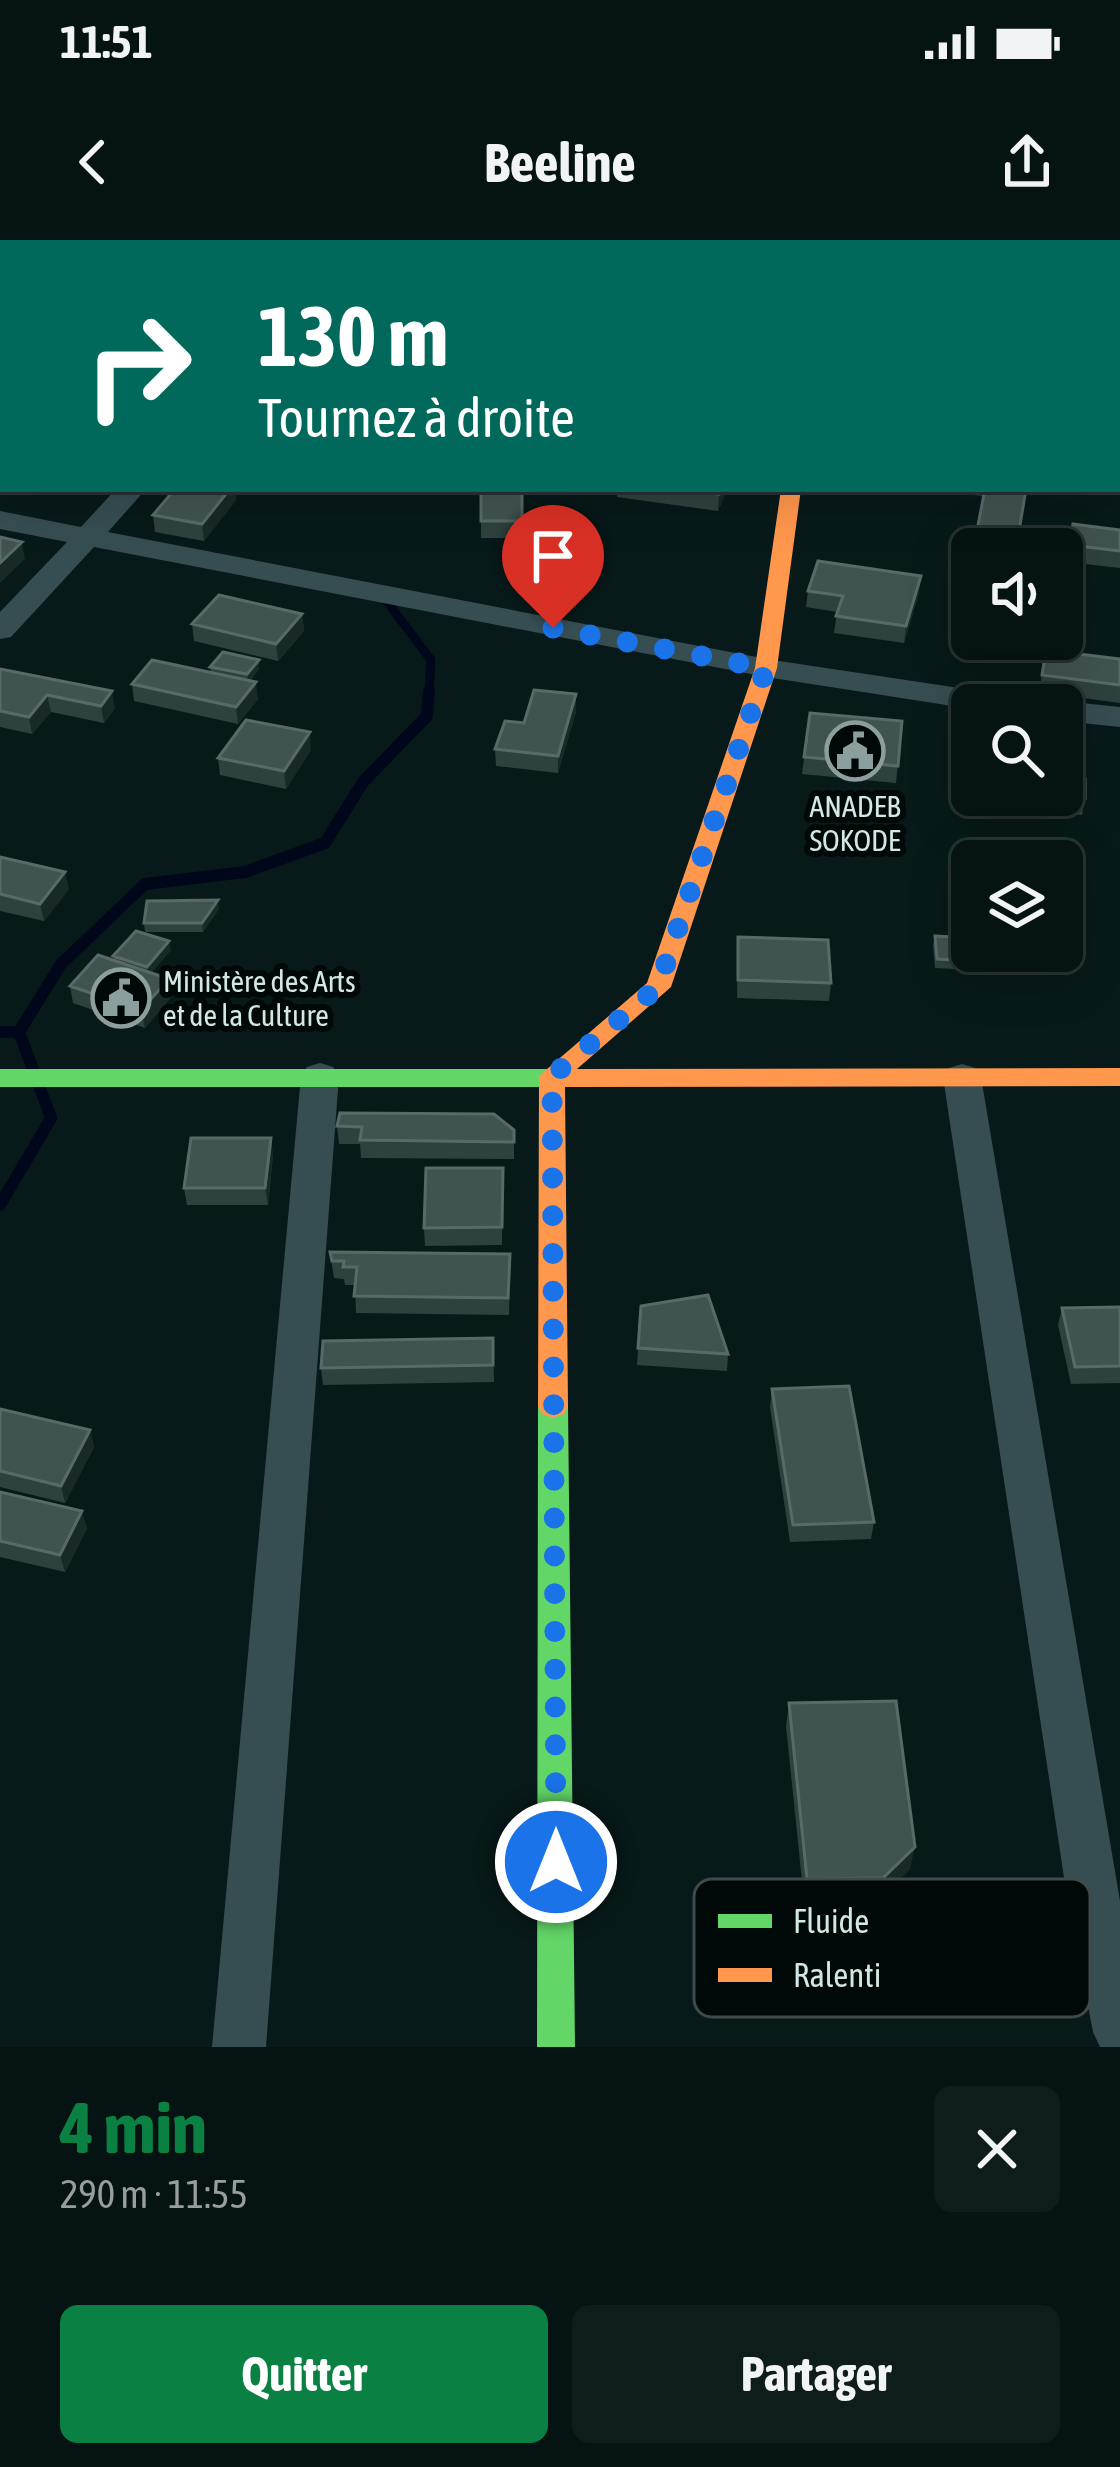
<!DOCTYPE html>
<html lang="fr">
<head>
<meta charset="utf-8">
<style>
	:root { --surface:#061313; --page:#0f1c1c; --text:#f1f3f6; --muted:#989ea0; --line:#273233; --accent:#0b8043 }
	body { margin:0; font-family:"Asap Condensed",sans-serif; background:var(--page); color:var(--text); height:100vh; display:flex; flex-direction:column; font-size:45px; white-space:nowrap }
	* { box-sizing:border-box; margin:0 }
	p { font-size:39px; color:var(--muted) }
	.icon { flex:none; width:66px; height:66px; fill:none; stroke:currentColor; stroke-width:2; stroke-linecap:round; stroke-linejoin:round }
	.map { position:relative; height:1807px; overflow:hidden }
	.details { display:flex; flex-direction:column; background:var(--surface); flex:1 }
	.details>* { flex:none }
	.guide { position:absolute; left:0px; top:0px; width:1122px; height:252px; box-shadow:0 12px 48px #0002,0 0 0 3px var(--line); background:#00695c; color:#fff; overflow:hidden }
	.buttons { position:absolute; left:951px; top:288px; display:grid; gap:24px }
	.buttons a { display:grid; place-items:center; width:132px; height:132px; border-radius:18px; background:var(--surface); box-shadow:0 12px 48px #0002,0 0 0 3px var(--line); font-size:60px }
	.pin { position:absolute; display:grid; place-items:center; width:102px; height:102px; color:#fff; margin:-123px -51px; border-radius:50% 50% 50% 0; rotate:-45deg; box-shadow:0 0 12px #0007 }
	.pin .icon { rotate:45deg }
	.me { position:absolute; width:132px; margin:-66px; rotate:0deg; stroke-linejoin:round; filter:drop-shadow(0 0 9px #0008) }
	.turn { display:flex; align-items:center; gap:42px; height:252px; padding:0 60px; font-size:54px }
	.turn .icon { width:156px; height:156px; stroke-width:2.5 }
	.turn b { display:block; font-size:84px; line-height:102px }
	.round { display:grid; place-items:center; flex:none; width:126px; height:126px; border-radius:18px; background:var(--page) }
	.head { display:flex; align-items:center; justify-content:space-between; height:204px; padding:0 60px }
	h1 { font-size:72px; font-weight:700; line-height:90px; color:var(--accent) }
	.primary-button { display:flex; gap:24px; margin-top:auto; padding:24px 60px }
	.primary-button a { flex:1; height:138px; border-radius:18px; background:var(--accent); color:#fff; font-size:48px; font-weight:700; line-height:138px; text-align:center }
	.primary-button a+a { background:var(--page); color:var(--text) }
	.status { display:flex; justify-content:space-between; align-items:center; height:84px; padding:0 60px; background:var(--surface); direction:ltr }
	.status svg { height:33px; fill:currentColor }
	header { display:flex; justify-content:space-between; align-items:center; height:156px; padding:0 60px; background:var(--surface); font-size:54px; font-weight:700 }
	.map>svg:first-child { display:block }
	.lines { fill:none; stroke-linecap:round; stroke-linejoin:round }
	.stream-far1 { stroke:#01071a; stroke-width:9 }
	.stream { stroke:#01071a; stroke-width:12 }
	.street { fill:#364d52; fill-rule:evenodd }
	.fast { fill:#63d668; fill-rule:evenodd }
	.slow { fill:#ff974d; fill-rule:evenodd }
	.wall { fill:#2f413e }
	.shaded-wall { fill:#182927 }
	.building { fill:#415350; stroke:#586a67; stroke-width:3 }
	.route { stroke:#1a73e8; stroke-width:21; stroke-dasharray:0 37.8 }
	.labels { text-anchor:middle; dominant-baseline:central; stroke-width:12; stroke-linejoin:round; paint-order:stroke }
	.poi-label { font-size:30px; fill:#d2e8e6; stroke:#000808 }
	.key { fill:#000808; stroke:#3f4b4b; stroke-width:3 }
	.key-label { font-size:33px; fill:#d2e8e6 }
</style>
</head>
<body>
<div class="status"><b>11:51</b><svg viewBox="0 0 49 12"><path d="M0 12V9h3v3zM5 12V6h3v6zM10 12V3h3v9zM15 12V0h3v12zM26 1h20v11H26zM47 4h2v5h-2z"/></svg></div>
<header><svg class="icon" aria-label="back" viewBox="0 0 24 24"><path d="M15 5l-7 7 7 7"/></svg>Beeline<svg class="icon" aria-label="share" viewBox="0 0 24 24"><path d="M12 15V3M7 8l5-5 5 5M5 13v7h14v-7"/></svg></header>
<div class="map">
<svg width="1120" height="1807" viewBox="0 0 1120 1807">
	<rect width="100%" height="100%" fill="#081919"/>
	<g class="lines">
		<path class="stream-far1" d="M382,355L431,420L429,454"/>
		<path class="stream" d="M0,792H19L51,878L0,965
			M19,792L61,724L145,644L245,632L325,603L363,542L427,476L429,451"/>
		<path class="street" d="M0,9H3V24H0Z
			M116,249H146L108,292L766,419L1006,455L1022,465H972V469L766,437L94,307L11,397L0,399V372L67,302L0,289V271L81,287Z
			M1062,461L1120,467V487L1062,481V465H1050Z
			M320,823L333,827L339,836L266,1807H212L301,836L307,827Z
			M962,824L975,828L981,837L1120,1661V1807H1100L1093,1792L1065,1644L943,837L949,828Z"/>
		<path class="fast" d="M0,829H553L566,838L553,847H0Z
			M553,1154L564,1158L568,1166L575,1807H537L538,1166L542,1158Z"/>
		<path class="slow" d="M781,249H801L777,428L671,747L577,829L1120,828V846L565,847L568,1166L564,1174L553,1178L542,1174L538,1166L539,836L647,743L755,428Z"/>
	</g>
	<path class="wall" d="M63,0H106L103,3H82Z
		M449,0H474L472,3H449Z
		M175,249H235L236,260L204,301L155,292L153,275Z
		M481,249H522V298H481Z
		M617,249H727L718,271L617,257Z
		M905,249H1026L1016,309H973L984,256Z
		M1073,284L1120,290V328L1067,322Z
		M808,351L919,353L904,403L834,393L837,372L806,367Z
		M302,374L304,391L278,421L194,401L192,384Z
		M1046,410L1120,419V463L1039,452Z
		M210,427L259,429L250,441L258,459L238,484L134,461L132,444L211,432Z
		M0,429L115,468L104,483L51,472L32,494L0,487Z
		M576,454V472L558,533L496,526L495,509L524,483Z
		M810,473L902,481L896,543L802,534Z
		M311,510L286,549L220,535L218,518Z
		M955,526L972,528V555H1062L1085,558L1082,575L951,563Z
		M0,617L69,649L44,681L0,671Z
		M219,669L203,692H145L144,683Z
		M935,696L1018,723L1016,732L935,728L933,705Z
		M738,697L831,743L829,761L737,758Z
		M171,710L151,733L172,756L145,788L73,763L70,746L114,720L113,716Z
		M337,886L514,890V919L361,918L360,904H339Z
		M273,915L268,965H187L184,948Z
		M503,928L502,1005L425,1006L424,988Z
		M330,1012L510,1031L509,1075L356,1073L355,1045H345L344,1039L334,1038Z
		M641,1066L728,1114L727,1131L637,1125Z
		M1120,1067V1143L1071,1144L1058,1085L1062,1068Z
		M493,1098L494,1142L323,1145L321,1128Z
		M772,1149L874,1282L871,1299L790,1302L770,1167Z
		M0,1169L90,1190L94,1207L65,1263L0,1247Z
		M0,1252L87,1288L65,1332L0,1317Z
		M789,1463L910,1629L878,1660H804L786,1486Z"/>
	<path class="shaded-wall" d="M230,249H235L236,260L204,301L202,284Z
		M721,249H727L718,271L719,254Z
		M22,302L25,319L0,343V323Z
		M921,336L919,353L904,403L906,386Z
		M302,374L304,391L278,421L276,404Z
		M259,420V429L248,443L247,434Z
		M256,442L258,459L238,484L236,467Z
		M112,451L115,468L104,483L101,466Z
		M576,454V472L558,533V516Z
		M47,455L51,472L32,494L29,477Z
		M310,492L311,510L286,549L284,531Z
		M65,632L69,649L44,681L40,664Z
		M218,660L219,669L203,692L202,683Z
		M169,701L171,710L149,736L147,727Z
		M169,739L172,756L145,788L141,770Z
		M271,898L273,915L268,965L265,948Z
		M90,1190L94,1207L65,1263L61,1246Z
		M82,1271L87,1288L65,1332L60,1315Z
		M915,1607L910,1629L878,1660L883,1638Z"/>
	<path class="building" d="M206,0H255L252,3H227Z
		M862,0H999V3H880Z
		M1101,0L1120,2V26L1119,3H1100Z
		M175,249H230L202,284L153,275Z
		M481,249H522V281H481Z
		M682,249H721L719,254Z
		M985,249H1026L1016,309L974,306Z
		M1073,284L1120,290V311L1070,305Z
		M0,297L22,302L0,323Z
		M818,321L921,336L906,386L836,376L843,356L808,351Z
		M219,355L302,374L276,404L192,384Z
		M1046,410L1120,419V445L1042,435Z
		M223,412L259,420L247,434L210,427Z
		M152,420L256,442L236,467L132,444Z
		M0,429L112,451L101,466L47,455L29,477L0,471Z
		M534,450L576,454L558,516L495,509L505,481L524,483Z
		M810,473L902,481L898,526L804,517Z
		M246,480L310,492L284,531L218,518Z
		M955,526L972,528V548L954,546Z
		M1062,537L1085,539V558L1052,555H1062Z
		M0,617L65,632L40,664L0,654Z
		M218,660L202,683H144L147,661Z
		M136,691L169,701L147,727L113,716Z
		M935,696L972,698V711H1017L1018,723L937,719Z
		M738,697L828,700L831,743L738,740Z
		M98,715L169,739L141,770L70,746Z
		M340,873L494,874L514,890V902L360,900L362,887L337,886Z
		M191,898H271L265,948H184Z
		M426,928H503L502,987L424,988Z
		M330,1012L510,1014L508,1058L354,1056L357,1027H343L344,1021H332Z
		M708,1055L728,1114L638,1108L641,1066Z
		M1120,1067V1126L1075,1127L1062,1068Z
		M493,1098V1125L321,1128L323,1101Z
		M849,1146L874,1282L793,1285L772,1149Z
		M0,1169L90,1190L61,1246L0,1231Z
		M0,1252L82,1271L60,1315L0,1301Z
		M896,1461L915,1607L883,1638L807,1639L789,1463Z"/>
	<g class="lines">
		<path class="route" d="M553,388L766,428L658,747L552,836L556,1622"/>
	</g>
	<defs>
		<symbol id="civic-ring" viewBox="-11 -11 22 22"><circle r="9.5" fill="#000808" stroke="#8ba09e" stroke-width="1.5"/><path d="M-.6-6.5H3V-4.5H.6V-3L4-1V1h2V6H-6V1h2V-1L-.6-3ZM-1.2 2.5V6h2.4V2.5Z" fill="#8ba09e"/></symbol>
	</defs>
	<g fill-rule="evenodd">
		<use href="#civic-ring" x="822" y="478" width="66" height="66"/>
		<use href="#civic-ring" x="88" y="725" width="66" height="66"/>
	</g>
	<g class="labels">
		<g class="poi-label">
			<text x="855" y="566">ANADEB<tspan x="855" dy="34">SOKODE</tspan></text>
			<text x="163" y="741" text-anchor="start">Ministère des Arts<tspan x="163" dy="34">et de la Culture</tspan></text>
		</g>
	</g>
	<rect x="694" y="1639" width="396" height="138" rx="18" class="key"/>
	<rect x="718" y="1674" width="54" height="14" fill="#63d668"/>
	<rect x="718" y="1728" width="54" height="14" fill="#ff974d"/>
	<g class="key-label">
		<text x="793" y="1693">Fluide</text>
		<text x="793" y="1747">Ralenti</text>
	</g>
</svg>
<div class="buttons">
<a><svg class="icon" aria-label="sound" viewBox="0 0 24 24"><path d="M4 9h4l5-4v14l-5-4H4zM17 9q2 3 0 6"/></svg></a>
<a><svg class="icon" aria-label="search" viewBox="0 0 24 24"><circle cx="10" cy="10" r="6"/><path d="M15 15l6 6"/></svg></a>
<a><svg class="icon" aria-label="layers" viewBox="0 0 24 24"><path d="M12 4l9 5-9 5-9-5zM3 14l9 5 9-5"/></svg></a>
</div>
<div class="pin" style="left:553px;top:388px;background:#d93025"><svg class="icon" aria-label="arrive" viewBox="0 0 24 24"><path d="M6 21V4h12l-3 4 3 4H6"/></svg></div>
<svg class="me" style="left:556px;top:1622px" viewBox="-20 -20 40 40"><circle r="17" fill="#1a73e8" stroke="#fff" stroke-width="3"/><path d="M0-11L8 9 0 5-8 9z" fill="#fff"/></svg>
<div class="guide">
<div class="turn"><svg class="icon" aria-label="right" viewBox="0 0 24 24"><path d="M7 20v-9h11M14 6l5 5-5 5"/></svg><div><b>130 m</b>Tournez à droite</div></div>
</div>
</div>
<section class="details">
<div class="head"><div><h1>4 min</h1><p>290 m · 11:55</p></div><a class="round"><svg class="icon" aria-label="close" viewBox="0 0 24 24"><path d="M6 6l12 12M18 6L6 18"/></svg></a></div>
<div class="primary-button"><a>Quitter</a><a>Partager</a></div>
</section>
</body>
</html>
